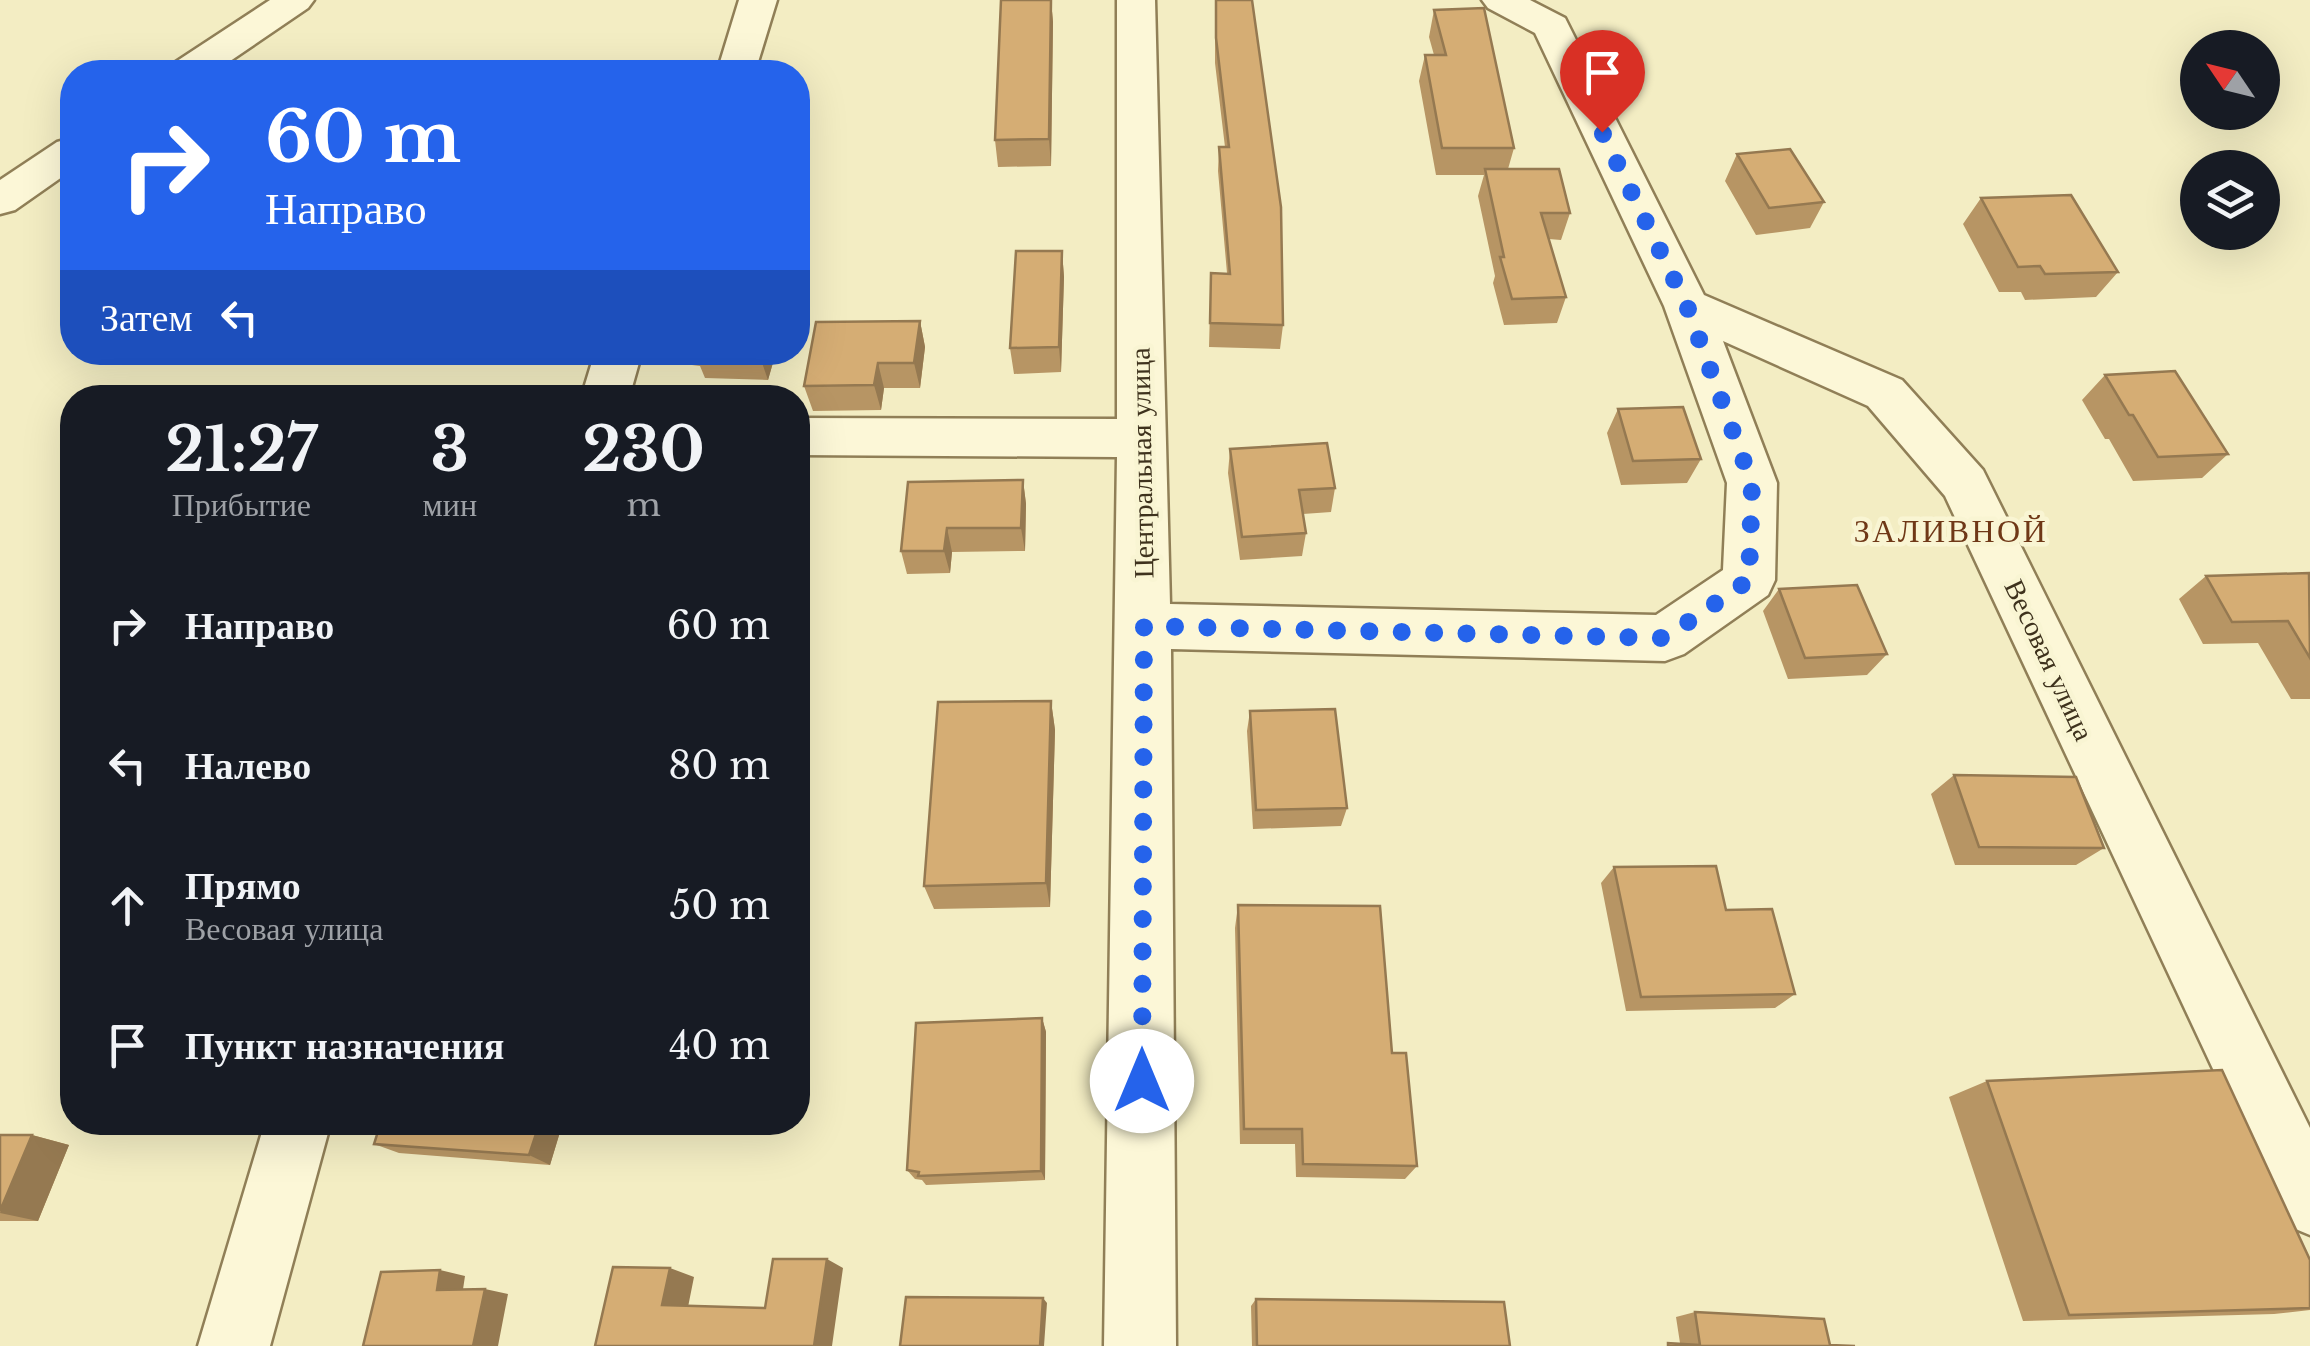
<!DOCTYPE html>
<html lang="ru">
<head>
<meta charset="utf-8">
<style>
	:root { --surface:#171b24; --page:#242831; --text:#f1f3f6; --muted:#9ea1a6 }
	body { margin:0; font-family:"Libre Baskerville",serif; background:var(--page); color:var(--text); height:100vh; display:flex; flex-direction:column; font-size:38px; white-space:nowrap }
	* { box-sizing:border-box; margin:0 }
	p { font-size:32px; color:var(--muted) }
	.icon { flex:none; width:55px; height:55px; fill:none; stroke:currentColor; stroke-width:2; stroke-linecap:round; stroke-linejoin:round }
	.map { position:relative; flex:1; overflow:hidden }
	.panel { position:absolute; left:60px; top:385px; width:750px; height:750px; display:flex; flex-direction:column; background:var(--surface); border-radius:40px; box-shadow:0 10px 40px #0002 }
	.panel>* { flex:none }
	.top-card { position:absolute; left:60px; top:60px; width:750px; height:305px; border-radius:40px; box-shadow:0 10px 40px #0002; background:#2563eb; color:#fff; overflow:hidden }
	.needle { width:65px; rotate:305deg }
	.fabs { position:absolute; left:2180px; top:30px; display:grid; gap:20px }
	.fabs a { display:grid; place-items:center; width:100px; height:100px; border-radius:50%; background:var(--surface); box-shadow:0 10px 40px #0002; font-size:50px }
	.pin { position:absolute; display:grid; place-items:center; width:85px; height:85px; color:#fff; margin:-102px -42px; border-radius:50% 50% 50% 0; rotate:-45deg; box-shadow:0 0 10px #0007 }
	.pin .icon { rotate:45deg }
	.me { position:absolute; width:110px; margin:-55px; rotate:0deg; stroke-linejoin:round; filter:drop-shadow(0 0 8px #0008) }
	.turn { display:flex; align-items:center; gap:35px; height:210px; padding:0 40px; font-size:45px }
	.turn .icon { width:130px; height:130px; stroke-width:2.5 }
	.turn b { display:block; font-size:70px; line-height:85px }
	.then { display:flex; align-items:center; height:95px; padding:0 40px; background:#0003; gap:20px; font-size:38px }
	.eta { display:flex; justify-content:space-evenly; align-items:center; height:170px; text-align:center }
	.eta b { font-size:60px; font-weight:700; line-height:70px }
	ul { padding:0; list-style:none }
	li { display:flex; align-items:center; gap:30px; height:140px; padding:0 40px }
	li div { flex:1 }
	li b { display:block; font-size:38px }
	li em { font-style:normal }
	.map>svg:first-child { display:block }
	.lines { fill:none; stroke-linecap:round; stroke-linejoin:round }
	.minor-casing { stroke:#907f57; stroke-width:5 }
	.minor { fill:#fcf7d7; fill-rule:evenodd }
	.wall { fill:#b79564 }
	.shaded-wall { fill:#957951 }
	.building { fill:#d5ad74; stroke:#957951; stroke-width:2.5 }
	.route { stroke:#2563eb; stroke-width:18; stroke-dasharray:0 32.4 }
	.labels { text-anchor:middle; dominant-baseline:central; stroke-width:9; stroke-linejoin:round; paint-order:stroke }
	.street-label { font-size:28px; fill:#3e321d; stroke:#f9f5d3 }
	.quarter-label { font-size:32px; letter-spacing:2.5px; fill:#6f3817; stroke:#f9f5d3 }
</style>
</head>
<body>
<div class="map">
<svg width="2310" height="1346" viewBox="0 0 2310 1346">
	<rect width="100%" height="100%" fill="#f3edc3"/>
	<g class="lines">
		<defs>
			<path id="minor" d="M270,0H314L308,8L214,72H169L174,63Z
				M739,0H777L755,72H717Z
				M1117,0H1155L1170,604L1656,615L1723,570L1727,483L1664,306L1535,33L1488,8L1482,0H1530L1565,18L1704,295L1902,380L1983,470L2310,1128V1235L2286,1225L1945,496L1868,406L1723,341L1777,483L1775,580L1768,595L1684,654L1665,661L1171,649L1176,1346H1104L1117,457L798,455V418L1117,419Z
				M72,138V170L15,210L0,214V180L57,142Z
				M595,352H642L629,398H581Z
				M265,1122H331L270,1346H198Z"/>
		</defs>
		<use href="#minor" class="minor-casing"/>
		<use href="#minor" class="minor"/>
	</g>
	<path class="wall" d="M1051,0L1053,22L1051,166L998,167L995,140Z
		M1215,0H1252L1283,325L1280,349L1209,347L1211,273H1227L1218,171L1219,147H1225L1215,63Z
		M1434,10L1514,148L1508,169L1570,213L1561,240L1549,239L1566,297L1557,323L1504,325L1493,283L1495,276L1478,196L1484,175H1436L1419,81L1425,55H1434L1429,37Z
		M1737,154L1824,202L1810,228L1756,235L1725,181Z
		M1981,198L2118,272L2096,297L2025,300L2021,292H1999L1963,224Z
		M1062,251L1064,277L1061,372L1014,374L1010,348Z
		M920,321L925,347L920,388H884L881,410L813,411L804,386Z
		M687,352H776L768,380L705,378L700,366L692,365Z
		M2105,375L2228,454L2202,478L2133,481L2109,439H2105L2082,400Z
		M1618,409L1701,459L1687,483L1621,485L1607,433Z
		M1230,449L1335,488L1331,512L1303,514L1306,533L1302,556L1240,560L1228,473Z
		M1023,480L1026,504L1025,551L952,552L950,573L907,574L901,551Z
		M2310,574V699H2291L2258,643L2203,644L2179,599L2206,576Z
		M1779,589L1887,654L1867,675L1788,679L1763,611Z
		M1051,701L1055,730L1050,907L934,909L924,886Z
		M1250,711L1347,808L1341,826L1253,829L1247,731Z
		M1954,775L2104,848L2076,865H1955L1931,794Z
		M1614,867L1726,910L1795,994L1775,1008L1626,1011L1601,883Z
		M1238,905L1392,1053L1417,1166L1405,1179L1296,1177L1295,1144H1240L1235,928Z
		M1042,1018L1046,1032L1045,1180L926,1185L922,1180L915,1179L907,1170Z
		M1987,1081L2310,1260V1310L2274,1314L2023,1321L1949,1097Z
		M563,1122L550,1165L399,1153L374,1144Z
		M0,1135H32L69,1145L38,1221H0Z
		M1256,1299L1510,1346H1252L1251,1306Z
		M1695,1312L1830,1345L1668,1346L1680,1343L1676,1317Z"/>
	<path class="shaded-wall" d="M1051,0L1053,22L1051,166L1049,139Z
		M1062,251L1064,277L1061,372L1059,347Z
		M920,321L925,347L920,388L914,363Z
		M760,352H776L768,380L759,354Z
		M878,363L884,388L881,410L874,385Z
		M1023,480L1026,504L1025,551L1021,528Z
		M947,528L952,552L950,573L944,551Z
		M1051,701L1055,730L1050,907L1046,883Z
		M1042,1018L1046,1032L1045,1180L1041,1171Z
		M540,1122H563L550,1165L529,1155Z
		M32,1135L69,1145L38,1221L0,1213Z
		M827,1259L843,1268L832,1346H814Z
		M670,1268L694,1277L687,1312L662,1305Z
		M440,1270L465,1276L462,1296L437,1290Z
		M485,1289L508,1294L498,1346H473Z
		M1043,1298L1047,1303L1044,1346H1040Z"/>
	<path class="building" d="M1001,0H1051L1049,139L995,140Z
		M1216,0H1252L1281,207L1283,325L1210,323L1211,273L1230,274L1219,147H1229L1216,38Z
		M1484,8L1514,148H1442L1425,55H1446L1434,10Z
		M1790,149L1824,202L1769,208L1737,154Z
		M1485,169H1559L1570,213H1541L1566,297L1512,299L1500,257H1504Z
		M2071,195L2118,272L2045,274L2040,266L2018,267L1981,198Z
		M1016,251H1062L1059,347L1010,348Z
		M920,321L914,363H878L874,385L804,386L816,322Z
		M696,352H760L759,354Z
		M2175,371L2228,454L2158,457L2133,415H2129L2105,375Z
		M1683,407L1701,459L1633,461L1618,409Z
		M1327,443L1335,488L1299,490L1306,533L1242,537L1230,449Z
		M1023,480L1021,528H947L944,551H901L908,482Z
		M2309,573L2310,658L2288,621L2232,622L2206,576Z
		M1857,585L1887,654L1805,658L1779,589Z
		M1051,701L1046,883L924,886L938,702Z
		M1335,709L1347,808L1256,810L1250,711Z
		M1954,775L2076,777L2104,848L1979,847Z
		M1716,866L1726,910L1772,909L1795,994L1641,997L1614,867Z
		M1238,905L1380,906L1392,1053H1406L1417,1166L1303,1164L1302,1129H1244Z
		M1042,1018L1041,1171L918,1176L919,1172L907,1170L916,1023Z
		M2222,1070L2310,1260V1308L2069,1315L1987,1081Z
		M381,1122H540L529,1155L374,1144Z
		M0,1135H32L0,1211Z
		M773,1259H827L814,1346H595L613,1267L670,1268L662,1305L765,1308Z
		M440,1270L437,1290L485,1289L473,1346H363L381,1272Z
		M906,1297L1043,1298L1040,1346H900Z
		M1256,1299L1504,1302L1510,1346H1257Z
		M1695,1312L1824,1319L1830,1345L1855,1346H1668V1343L1700,1345Z"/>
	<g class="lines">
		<path class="route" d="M1142,1081L1144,626L1665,638L1749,580L1752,484L1687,306L1602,132"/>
	</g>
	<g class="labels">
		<g class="street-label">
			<text transform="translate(1142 463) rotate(-91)">Центральная улица</text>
			<text transform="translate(2049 660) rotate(65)">Весовая улица</text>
		</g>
		<g class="quarter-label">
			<text x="1951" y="531">ЗАЛИВНОЙ</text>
		</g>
	</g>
</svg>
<div class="fabs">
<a><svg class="needle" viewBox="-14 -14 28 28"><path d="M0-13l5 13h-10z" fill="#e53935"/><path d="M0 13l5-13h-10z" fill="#9ea1a6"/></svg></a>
<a><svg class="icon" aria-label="layers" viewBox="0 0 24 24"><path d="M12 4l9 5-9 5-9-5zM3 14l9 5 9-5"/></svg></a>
</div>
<div class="pin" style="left:1602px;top:132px;background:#d93025"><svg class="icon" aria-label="arrive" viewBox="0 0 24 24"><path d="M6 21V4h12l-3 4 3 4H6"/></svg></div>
<svg class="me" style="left:1142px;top:1081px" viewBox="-20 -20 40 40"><circle r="19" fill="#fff"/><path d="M0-13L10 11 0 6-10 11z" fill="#2563eb"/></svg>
<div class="top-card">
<div class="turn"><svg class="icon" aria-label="right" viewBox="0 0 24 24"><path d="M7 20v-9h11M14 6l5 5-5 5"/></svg><div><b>60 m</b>Направо</div></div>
<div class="then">Затем<svg class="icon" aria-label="left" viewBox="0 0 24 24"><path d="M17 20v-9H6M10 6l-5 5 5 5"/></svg></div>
</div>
<section class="panel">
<div class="eta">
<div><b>21:27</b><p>Прибытие</p></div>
<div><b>3</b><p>мин</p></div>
<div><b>230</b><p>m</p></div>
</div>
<ul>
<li><svg class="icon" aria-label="right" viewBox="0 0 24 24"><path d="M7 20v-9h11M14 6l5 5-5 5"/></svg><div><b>Направо</b></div><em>60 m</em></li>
<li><svg class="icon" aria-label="left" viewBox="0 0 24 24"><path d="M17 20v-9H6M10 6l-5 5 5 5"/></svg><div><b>Налево</b></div><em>80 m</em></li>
<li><svg class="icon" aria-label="ahead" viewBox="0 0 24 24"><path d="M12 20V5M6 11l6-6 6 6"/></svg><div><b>Прямо</b><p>Весовая улица</p></div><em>50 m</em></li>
<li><svg class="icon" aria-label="arrive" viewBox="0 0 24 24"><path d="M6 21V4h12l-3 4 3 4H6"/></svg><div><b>Пункт назначения</b></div><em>40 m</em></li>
</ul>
</section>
</div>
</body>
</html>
